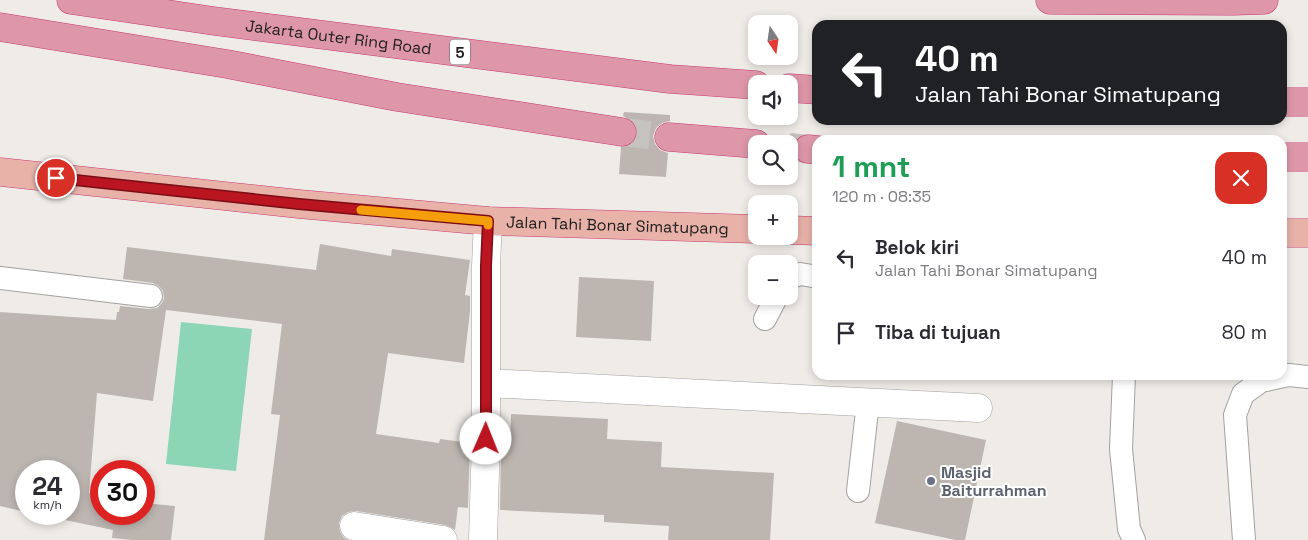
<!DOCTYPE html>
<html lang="id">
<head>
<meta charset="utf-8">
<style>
	:root { --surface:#fff; --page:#f2f2f3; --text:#2b2b33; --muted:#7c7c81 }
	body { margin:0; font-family:"Space Grotesk",sans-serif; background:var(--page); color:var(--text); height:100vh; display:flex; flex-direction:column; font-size:19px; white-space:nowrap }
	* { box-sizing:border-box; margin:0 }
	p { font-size:16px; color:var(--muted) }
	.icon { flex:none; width:28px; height:28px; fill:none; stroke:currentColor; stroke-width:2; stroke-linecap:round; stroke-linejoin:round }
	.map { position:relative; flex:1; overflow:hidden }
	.details { position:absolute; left:812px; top:135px; width:475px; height:245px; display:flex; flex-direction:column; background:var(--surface); border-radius:15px; box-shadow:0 2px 8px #0003 }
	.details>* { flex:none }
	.top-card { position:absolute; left:812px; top:20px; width:475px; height:105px; border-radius:15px; box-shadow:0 2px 8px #0003; background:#202124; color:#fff; overflow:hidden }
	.needle { width:32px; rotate:167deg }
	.fabs { position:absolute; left:748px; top:15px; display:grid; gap:10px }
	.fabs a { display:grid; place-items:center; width:50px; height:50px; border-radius:10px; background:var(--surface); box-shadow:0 2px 8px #0003; font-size:25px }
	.speed { position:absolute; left:15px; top:460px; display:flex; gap:10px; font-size:25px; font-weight:700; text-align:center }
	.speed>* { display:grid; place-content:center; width:65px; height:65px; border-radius:50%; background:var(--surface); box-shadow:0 2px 8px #0003; line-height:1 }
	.speed small { font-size:12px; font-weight:400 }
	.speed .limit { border:8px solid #d22; background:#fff; color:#111 }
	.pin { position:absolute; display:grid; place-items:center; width:42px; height:42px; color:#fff; margin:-21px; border:2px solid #fff; border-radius:50%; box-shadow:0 1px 5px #0007 }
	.me { position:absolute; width:55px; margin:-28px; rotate:1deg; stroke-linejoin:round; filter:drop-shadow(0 0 4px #0008) }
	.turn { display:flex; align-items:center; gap:18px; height:105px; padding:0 20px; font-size:22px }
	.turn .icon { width:65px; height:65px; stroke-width:2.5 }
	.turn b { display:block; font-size:35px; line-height:42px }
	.round { display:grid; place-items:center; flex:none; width:52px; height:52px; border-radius:15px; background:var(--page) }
	.overview { display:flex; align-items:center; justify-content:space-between; height:85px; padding:0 20px }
	h1 { font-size:30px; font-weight:700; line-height:38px; color:#1e9e55 }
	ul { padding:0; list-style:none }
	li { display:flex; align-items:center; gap:15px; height:75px; padding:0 20px }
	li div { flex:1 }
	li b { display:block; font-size:19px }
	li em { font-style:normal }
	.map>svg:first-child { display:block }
	.pitch { fill:#8dd6b5 }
	.building { fill:#bcb5b0 }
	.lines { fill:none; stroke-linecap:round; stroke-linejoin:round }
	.motorway-tunnel { stroke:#c6c3bf; stroke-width:28; stroke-dasharray:28 14; stroke-linecap:butt }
	.service-casing { stroke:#a1a1a1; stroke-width:24 }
	.minor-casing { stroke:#a1a1a1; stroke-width:29 }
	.trunk-casing { stroke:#c93874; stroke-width:29 }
	.motorway-casing { stroke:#c93874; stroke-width:29 }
	.service { stroke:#fff; stroke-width:22 }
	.minor { stroke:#fff; stroke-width:28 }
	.trunk { stroke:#e8b2a9; stroke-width:28 }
	.motorway { stroke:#de97a9; stroke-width:28 }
	.route-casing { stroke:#790e15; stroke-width:12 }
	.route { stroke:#ba1521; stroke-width:9 }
	.slow { stroke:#f59e0b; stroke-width:9 }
	.worship-dot { fill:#6b7280; stroke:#fff; stroke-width:2 }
	.labels { text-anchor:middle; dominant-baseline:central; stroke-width:4; stroke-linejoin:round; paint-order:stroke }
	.shield { fill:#fff; stroke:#636363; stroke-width:1 }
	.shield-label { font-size:15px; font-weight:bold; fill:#202020 }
	.street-label { font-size:16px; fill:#202020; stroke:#fff }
	.worship-label { font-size:16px; font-weight:bold; fill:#5b616d; stroke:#fff; text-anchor:start }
</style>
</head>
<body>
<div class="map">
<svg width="1308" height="540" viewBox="0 0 1308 540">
	<rect width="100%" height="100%" fill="#efece7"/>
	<path class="pitch" d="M181,322L252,329L236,471L166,464Z"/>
	<path class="building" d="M624,112L670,115V121L662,123L656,128L653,136L655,144L660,150L668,153L666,177L619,174L621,147L628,146L634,142L637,134L636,126L631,120L623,116Z
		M320,244L391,256L392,249L470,260L465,295L470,296V311L464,363L388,353L376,434L439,443L440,439L470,443L468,508L458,507L455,530L452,528L445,525L356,511L348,512L342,516L339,523L340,532L344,538L348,540H264L280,415L271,414L282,324L166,310L153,401L97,393L89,493L101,496V514H144V503L175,506L171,540H132L112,538L113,530L36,514H69V471H26V512L0,506V312L116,320L117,312H119L120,306L149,309L157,308L162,303L164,298L163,291L159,286L153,283L123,279L127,247L316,270Z
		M579,277L654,281L651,341L576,337Z
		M511,414L608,419L607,439L662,442L661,467L774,473L770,540H668L669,526L604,522V515L500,510L501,446L510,447Z
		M897,421L986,440L965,540H956L875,523Z"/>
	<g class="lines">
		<path class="motorway-tunnel" d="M622,132L669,137
			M789,147L808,149"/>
		<defs>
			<path id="service" d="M0,278L151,296
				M789,278L800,274L818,277
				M765,319L777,296
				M1124,375L1121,449L1129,529L1134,540
				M858,491L868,402
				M1244,540L1235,415L1243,394L1261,381L1289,375L1308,377"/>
			<path id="minor" d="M487,383L978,408
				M354,526L443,540
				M483,540L486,439V266L488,221"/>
			<g id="trunk">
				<path id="s1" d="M0,172L299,204L488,221L756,229"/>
				<path d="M789,230L818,231"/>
				<path d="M1282,233H1308"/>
			</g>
			<g id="motorway">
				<path id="s2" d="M71,0L214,21L670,79L756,85"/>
				<path d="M1050,0L1232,1L1264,0"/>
				<path d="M0,27L227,64L397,97L622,132"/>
				<path d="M789,88L818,90"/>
				<path d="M1282,102H1308"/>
				<path d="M669,137L756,144"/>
				<path d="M808,149L818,150"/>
				<path d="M1282,157H1308"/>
			</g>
		</defs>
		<use href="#service" class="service-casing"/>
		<use href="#minor" class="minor-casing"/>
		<use href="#trunk" class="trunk-casing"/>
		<use href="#motorway" class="motorway-casing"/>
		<use href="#service" class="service"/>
		<use href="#minor" class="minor"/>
		<use href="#trunk" class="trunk"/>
		<use href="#motorway" class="motorway"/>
	</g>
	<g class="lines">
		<defs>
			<path id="route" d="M56,178L299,204L488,221L486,266V439"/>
		</defs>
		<use href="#route" class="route-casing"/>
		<use href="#route" class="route"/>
		<path class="slow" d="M361,210L488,221V225"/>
	</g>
	<circle class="worship-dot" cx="931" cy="481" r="5"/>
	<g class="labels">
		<rect class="shield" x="450" y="39.5" width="20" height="25" rx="4"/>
		<g class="shield-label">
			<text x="460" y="52">5</text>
		</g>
		<g class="street-label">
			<text stroke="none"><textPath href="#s2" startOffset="270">Jakarta Outer Ring Road</textPath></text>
			<text stroke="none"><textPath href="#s1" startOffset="620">Jalan Tahi Bonar Simatupang</textPath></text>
		</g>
		<g class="worship-label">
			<text x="941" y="472">Masjid<tspan x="941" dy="18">Baiturrahman</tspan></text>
		</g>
	</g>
</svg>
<div class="fabs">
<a><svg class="needle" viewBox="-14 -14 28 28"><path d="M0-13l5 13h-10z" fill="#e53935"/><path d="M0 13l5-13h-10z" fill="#7c7c81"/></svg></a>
<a><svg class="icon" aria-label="sound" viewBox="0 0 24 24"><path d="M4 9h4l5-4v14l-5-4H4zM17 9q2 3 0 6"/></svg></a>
<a><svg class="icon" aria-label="search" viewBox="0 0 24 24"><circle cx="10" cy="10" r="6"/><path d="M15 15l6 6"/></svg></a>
<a>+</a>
<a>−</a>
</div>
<div class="speed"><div>24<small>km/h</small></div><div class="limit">30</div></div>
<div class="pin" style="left:56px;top:178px;background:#d93025"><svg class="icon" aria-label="arrive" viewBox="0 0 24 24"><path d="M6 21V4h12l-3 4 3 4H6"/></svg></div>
<svg class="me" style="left:486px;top:439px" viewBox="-20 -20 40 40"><circle r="19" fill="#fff"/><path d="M0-13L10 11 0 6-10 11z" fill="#ba1521"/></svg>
<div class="top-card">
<div class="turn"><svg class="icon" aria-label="left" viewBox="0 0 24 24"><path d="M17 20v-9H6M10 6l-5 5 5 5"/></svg><div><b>40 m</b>Jalan Tahi Bonar Simatupang</div></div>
</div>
<section class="details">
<div class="overview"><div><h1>1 mnt</h1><p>120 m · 08:35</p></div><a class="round" style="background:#d93025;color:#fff"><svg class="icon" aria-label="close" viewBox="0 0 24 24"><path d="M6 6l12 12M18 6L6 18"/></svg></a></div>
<ul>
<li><svg class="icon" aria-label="left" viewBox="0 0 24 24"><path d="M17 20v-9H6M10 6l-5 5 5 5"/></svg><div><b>Belok kiri</b><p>Jalan Tahi Bonar Simatupang</p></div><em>40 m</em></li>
<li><svg class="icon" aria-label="arrive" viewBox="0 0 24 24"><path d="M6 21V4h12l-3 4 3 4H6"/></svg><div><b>Tiba di tujuan</b></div><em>80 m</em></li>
</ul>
</section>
</div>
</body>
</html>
